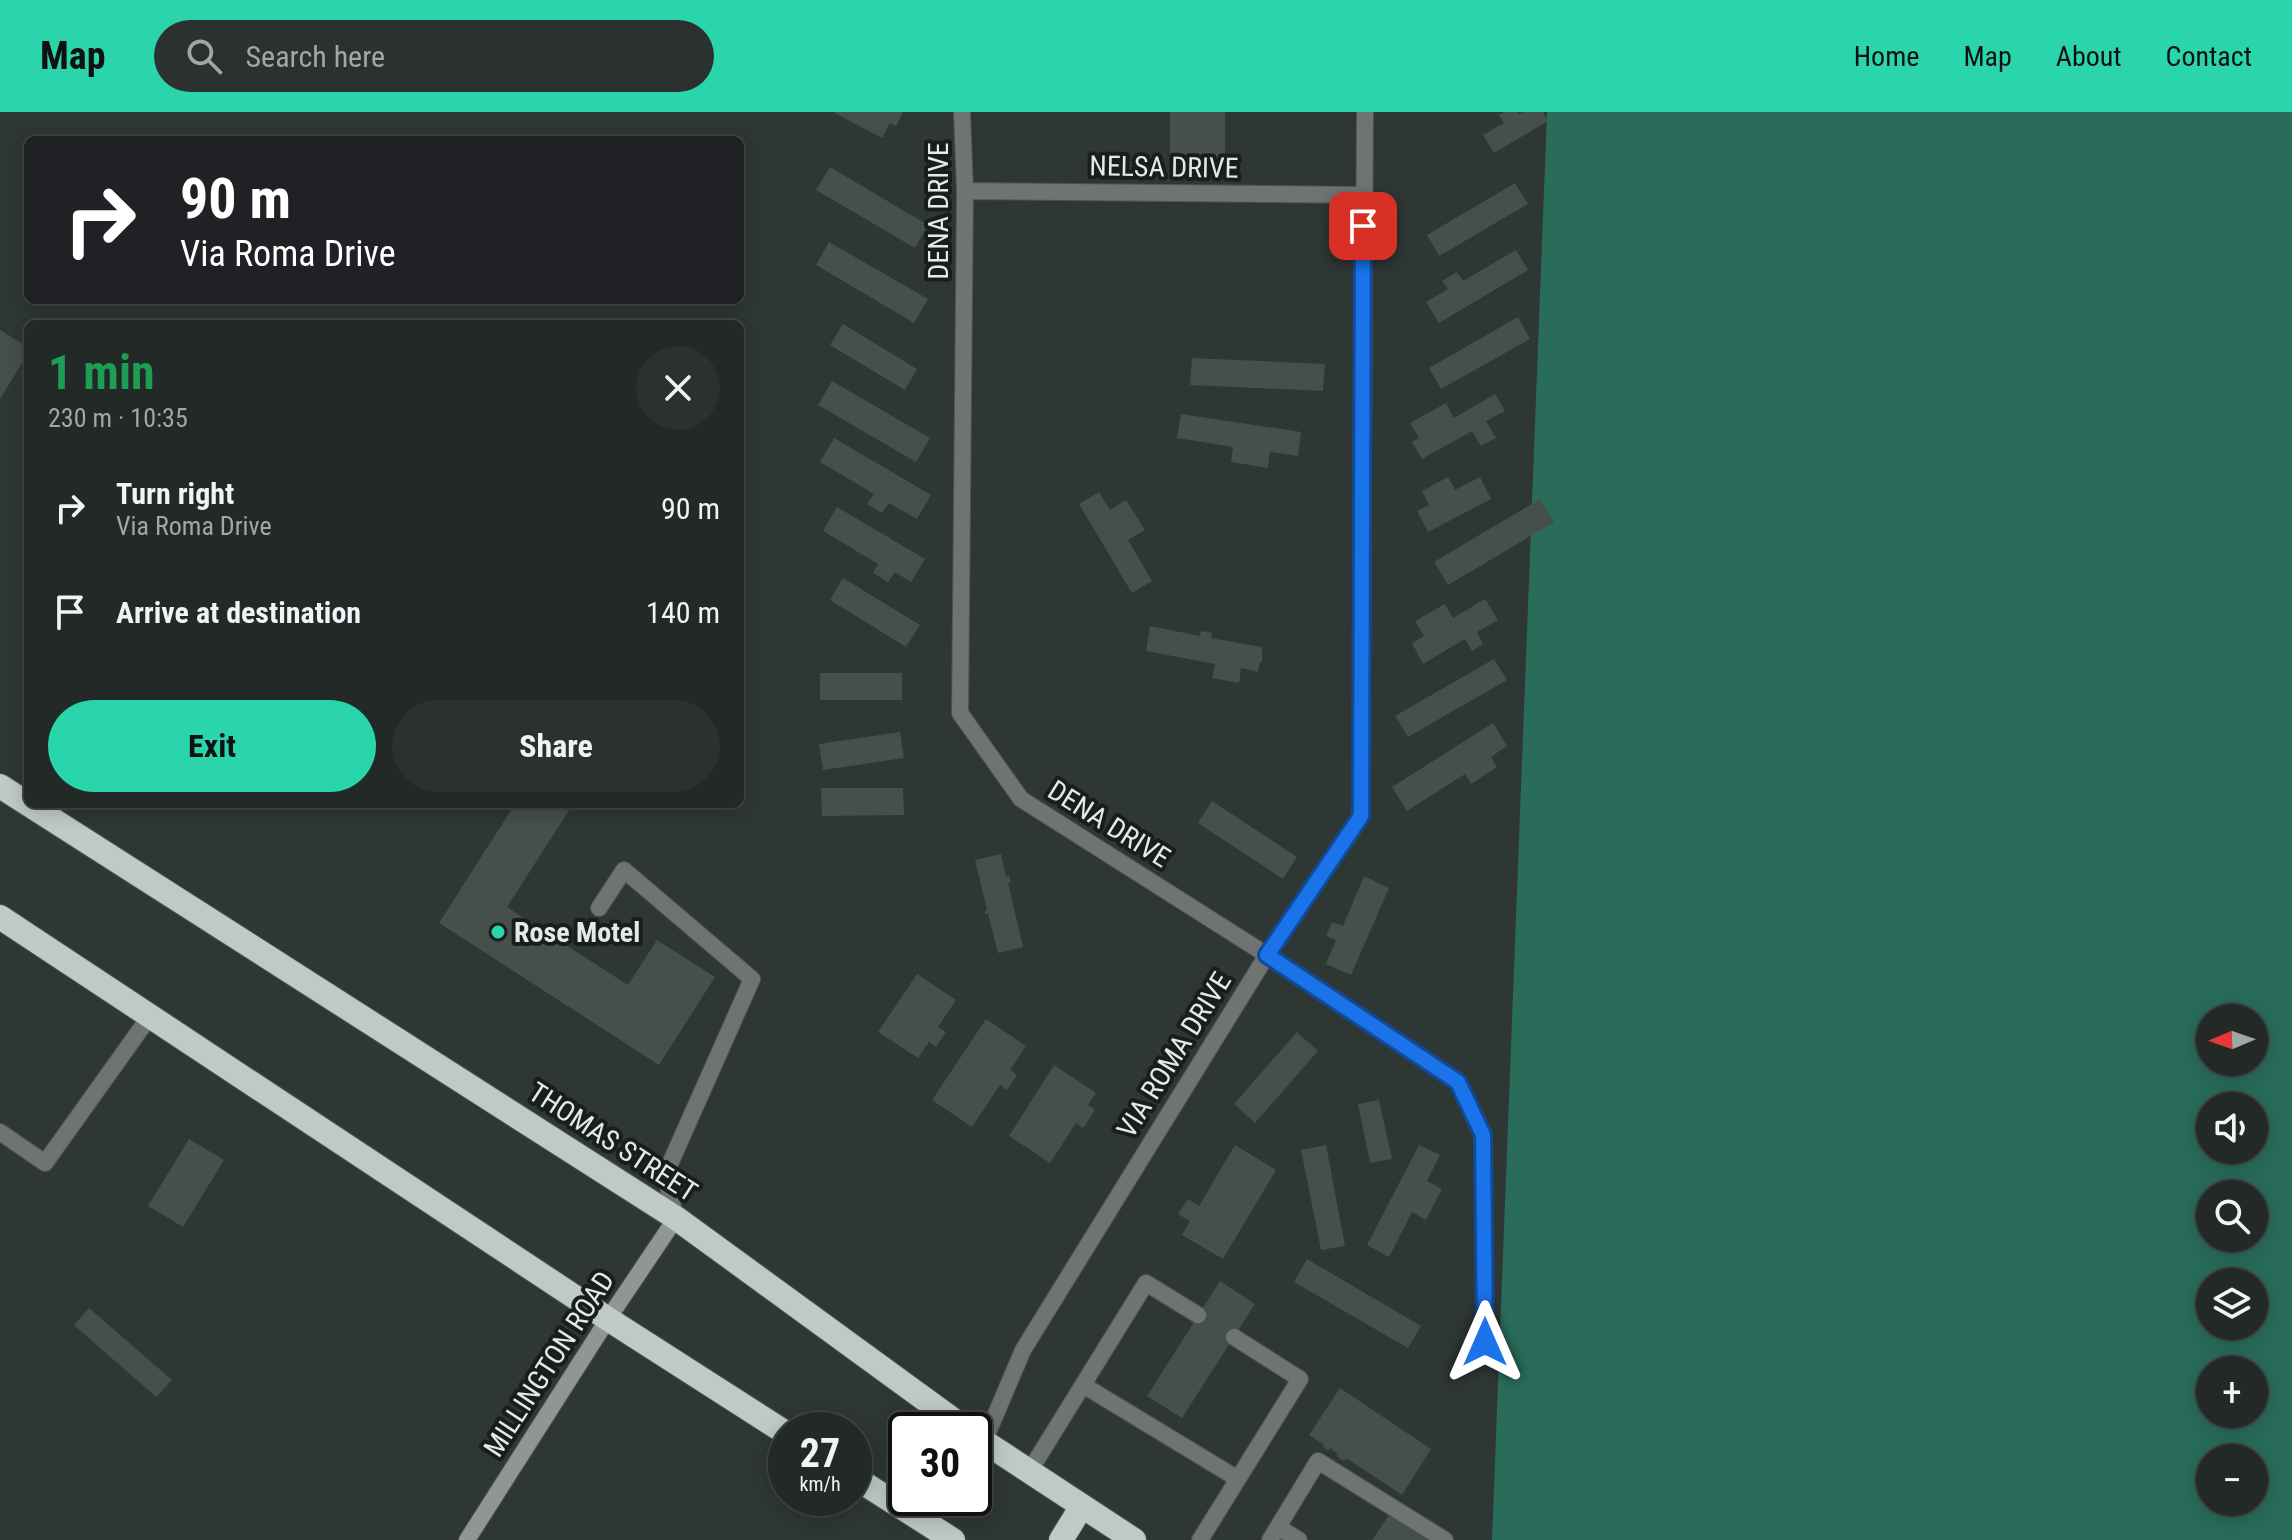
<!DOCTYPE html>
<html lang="en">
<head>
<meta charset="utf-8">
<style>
	:root { --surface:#222927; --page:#2a312f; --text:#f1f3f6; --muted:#a2a6a7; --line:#3f4544; --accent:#2bd5ac }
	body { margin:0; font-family:"Roboto Condensed",sans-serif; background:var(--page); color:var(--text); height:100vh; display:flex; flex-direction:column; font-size:30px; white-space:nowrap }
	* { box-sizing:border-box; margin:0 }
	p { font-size:26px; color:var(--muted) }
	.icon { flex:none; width:44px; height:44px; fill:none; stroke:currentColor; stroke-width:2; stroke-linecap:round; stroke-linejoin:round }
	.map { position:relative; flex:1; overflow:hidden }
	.sheet { position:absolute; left:24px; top:208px; width:720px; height:488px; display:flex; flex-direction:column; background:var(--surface); border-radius:12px; box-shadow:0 4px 20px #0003,0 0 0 2px var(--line) }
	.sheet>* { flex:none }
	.banner { position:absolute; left:24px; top:24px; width:720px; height:168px; border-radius:12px; box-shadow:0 4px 20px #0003,0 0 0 2px var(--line); background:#202124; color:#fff; overflow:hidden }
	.needle { width:52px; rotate:268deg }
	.tools { position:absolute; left:2196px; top:892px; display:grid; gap:16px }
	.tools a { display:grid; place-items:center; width:72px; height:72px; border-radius:50%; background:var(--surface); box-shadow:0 4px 20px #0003,0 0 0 2px var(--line); font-size:40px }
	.speed { position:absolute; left:768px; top:1300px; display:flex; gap:16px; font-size:40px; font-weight:700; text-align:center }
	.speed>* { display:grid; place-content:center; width:104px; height:104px; border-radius:50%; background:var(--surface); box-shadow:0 4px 20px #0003,0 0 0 2px var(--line); line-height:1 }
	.speed small { font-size:20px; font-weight:400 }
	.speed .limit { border:4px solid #111; border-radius:12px; background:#fff; color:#111 }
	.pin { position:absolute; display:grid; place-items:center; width:68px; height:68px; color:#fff; margin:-34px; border-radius:16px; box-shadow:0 4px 12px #0006 }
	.me { position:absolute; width:88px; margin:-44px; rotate:0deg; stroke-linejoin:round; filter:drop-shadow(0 0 6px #0008) }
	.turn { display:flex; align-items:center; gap:28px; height:168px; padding:0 24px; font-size:36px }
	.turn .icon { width:104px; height:104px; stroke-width:2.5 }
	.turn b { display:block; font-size:56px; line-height:68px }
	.round { display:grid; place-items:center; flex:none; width:84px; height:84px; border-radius:42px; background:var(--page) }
	.overview { display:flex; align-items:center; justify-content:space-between; height:136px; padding:0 24px }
	h1 { font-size:48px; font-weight:700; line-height:60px; color:#1e9e55 }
	.action { display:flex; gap:16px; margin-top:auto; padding:16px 24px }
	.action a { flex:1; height:92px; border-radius:48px; background:var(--accent); color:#111; font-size:32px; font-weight:700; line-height:92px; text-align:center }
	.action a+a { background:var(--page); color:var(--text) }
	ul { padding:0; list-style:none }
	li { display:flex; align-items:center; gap:24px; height:104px; padding:0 24px }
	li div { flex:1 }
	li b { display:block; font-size:30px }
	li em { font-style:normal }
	header { display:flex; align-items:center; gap:48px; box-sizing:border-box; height:112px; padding:0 40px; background:var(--accent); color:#111 }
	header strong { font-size:38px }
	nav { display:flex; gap:44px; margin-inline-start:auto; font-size:28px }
	.search { width:560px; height:72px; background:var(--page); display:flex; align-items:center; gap:20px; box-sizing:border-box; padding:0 28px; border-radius:44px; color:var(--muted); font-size:30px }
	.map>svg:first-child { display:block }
	.green { fill:#286c59; fill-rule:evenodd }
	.building { fill:#454f4b }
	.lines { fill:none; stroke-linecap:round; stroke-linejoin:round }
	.lane-casing { stroke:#4b5451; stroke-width:18 }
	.street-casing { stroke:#4b5451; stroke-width:18 }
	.secondary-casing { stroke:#4b5451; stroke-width:18 }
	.highway-casing { stroke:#4b5451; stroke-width:26 }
	.lane { stroke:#6f7372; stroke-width:16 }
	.street { stroke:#6f7372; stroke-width:16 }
	.secondary { stroke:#8f9693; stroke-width:16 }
	.highway { stroke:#becac5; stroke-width:24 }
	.route-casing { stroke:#114b97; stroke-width:20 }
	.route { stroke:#1a73e8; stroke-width:14 }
	.poi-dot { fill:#2bd5ac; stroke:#191d1c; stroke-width:3 }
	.labels { text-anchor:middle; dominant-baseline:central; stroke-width:8; stroke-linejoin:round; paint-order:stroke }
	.street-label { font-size:28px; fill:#e4eae8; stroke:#191d1c }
	.poi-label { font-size:28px; font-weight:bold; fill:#e4eae8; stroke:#191d1c; text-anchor:start }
</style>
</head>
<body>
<header>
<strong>Map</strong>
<div class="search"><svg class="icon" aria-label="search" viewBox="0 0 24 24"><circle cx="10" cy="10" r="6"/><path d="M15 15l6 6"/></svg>Search here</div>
<nav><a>Home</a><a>Map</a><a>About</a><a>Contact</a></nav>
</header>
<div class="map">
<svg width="2292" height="1428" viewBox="0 0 2292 1428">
	<rect width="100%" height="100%" fill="#2e3734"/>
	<path class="green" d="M1547,0H2292V1428H1492ZM2210,906H2254V950H2210ZM2210,994H2254V1038H2210ZM2210,1082H2254V1126H2210ZM2210,1170H2254V1214H2210ZM2210,1258H2254V1302H2210ZM2210,1346H2254V1390H2210Z"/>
	<path class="building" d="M833,0H903L896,14L890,11L882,26Z
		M1170,0H1225V51L1170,50Z
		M1504,0H1518L1519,2L1523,0H1543L1548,9L1494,41L1483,23L1504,11L1499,3Z
		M830,55L928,113L915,136L816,78Z
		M1515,71L1528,92L1439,144L1427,123Z
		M829,130L928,187L914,211L816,153Z
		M1516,138L1528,158L1439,211L1426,190L1448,177L1442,169L1457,160L1463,169Z
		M1518,205L1530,227L1441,277L1429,256Z
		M843,212L917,257L905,278L830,233Z
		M0,218L28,235V241L0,287Z
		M1192,246L1325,252L1323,279L1190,273Z
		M832,269L930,326L916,350L818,293Z
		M1495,282L1505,299L1486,309L1496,326L1481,334L1472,319L1422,347L1412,330L1419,326L1410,311L1446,291L1454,306Z
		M1181,302L1301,320L1298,344L1270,340L1268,356L1231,350L1233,335L1177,326Z
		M834,326L931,383L917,407L889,391L882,401L867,392L874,382L820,350Z
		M1448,365L1455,378L1480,365L1491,387L1428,420L1417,399L1429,393L1422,379Z
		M1099,380L1110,398L1126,388L1145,418L1128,428L1152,469L1132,481L1079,392Z
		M1540,387L1554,410L1448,473L1434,450Z
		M837,395L925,447L911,470L895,460L888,470L873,461L878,452L823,419Z
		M843,466L920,513L906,535L830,488Z
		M1485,487L1498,508L1477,520L1483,532L1472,539L1465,527L1423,552L1412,531L1424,524L1415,509L1445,492L1453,506Z
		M1150,514L1200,524L1201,519L1212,521L1211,526L1262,535V550H1260L1258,560L1241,556L1239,571L1212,566L1215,552L1146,539Z
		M1494,547L1507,568L1408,625L1395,604Z
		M820,561H902V588H820Z
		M1493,611L1507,634L1491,645L1497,655L1471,672L1465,662L1407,699L1392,675Z
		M900,620L904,646L823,658L819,632Z
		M821,676H903L904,703L822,704Z
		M1212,689L1297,745L1283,767L1198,711Z
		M515,692H573L507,795L628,873L657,828L715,865L659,953L439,811Z
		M1001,742L1006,765L1009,764L1011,771H1008L1023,835L998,841L988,802H985V799L987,798L975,748Z
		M1364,764L1389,776L1351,863L1326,852L1336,828L1326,824L1332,810L1343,814Z
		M917,862L956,888L938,915L946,920L936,935L929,930L918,946L878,920Z
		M986,907L1026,934L1010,958L1017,963L1007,978L1000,973L972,1015L932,988Z
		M1297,920L1318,939L1255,1011L1234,992Z
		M1054,953L1096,981L1088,993L1095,998L1083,1016L1076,1011L1050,1051L1009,1024Z
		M1379,988L1392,1047L1370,1051L1358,992Z
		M189,1027L224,1048L183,1115L148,1094Z
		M1235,1033L1276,1058L1223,1147L1182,1123L1190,1109L1178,1102L1188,1087L1199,1094Z
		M1326,1033L1345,1134L1321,1138L1301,1038Z
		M1419,1033L1440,1043L1427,1069L1442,1077L1426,1108L1412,1100L1389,1145L1367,1133Z
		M1307,1147L1421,1214L1408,1236L1294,1170Z
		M1220,1169L1255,1192L1182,1306L1147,1284Z
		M89,1196L172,1268L156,1285L74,1213Z
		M1340,1276L1431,1337L1402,1383L1346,1346L1344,1349L1336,1344L1338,1342L1330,1336L1328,1339L1323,1335L1324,1333L1309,1323Z
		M1389,1403L1428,1428H1372Z"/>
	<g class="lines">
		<defs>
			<path id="lane" d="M599,796L624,758L752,867L665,1063L676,1106
				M0,1020L45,1051L150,904
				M1083,1273L1238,1367
				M1029,1360L1146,1171L1198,1203
				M1278,1415L1299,1428
				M1200,1428L1300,1267L1234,1225
				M1270,1428L1318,1349L1445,1428"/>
			<path id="street" d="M962,0L965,79L960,601L1021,687L1267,843L1458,970L1483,1023L1485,1230
				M965,79L1363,83
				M984,1330L1023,1238L1267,843L1361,704L1365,0"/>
			<path id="secondary" d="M467,1428L608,1207L676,1106"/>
			<path id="highway" d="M0,674L676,1106L967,1318
				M0,805L608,1207L786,1321
				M974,1323L1134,1428
				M854,1365L953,1428
				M1061,1428L1082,1394"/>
		</defs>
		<use href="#lane" class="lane-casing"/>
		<use href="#street" class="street-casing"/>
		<use href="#secondary" class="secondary-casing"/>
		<use href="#highway" class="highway-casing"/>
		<use href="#lane" class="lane"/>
		<use href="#street" class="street"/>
		<use href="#secondary" class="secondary"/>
		<use href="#highway" class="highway"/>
	</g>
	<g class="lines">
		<defs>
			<path id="route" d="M1363,114L1361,704L1267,843L1458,970L1483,1023L1485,1230"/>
		</defs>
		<use href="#route" class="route-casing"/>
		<use href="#route" class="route"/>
	</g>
	<circle class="poi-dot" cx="498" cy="820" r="8"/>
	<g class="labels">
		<g class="street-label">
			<text transform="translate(1164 55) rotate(1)">NELSA DRIVE</text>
			<text transform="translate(938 99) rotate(-90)">DENA DRIVE</text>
			<text transform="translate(1109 712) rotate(32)">DENA DRIVE</text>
			<text transform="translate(1174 943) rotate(-58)">VIA ROMA DRIVE</text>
			<text transform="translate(613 1030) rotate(33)">THOMAS STREET</text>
			<text transform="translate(549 1252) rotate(-57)">MILLINGTON ROAD</text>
		</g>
		<g class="poi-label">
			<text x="514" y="820">Rose Motel</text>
		</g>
	</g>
</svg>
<div class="tools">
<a><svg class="needle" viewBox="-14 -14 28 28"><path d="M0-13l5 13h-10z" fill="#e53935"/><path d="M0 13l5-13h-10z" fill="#a2a6a7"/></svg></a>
<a><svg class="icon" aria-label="sound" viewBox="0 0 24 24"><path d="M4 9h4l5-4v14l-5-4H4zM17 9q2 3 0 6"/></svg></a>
<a><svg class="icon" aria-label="search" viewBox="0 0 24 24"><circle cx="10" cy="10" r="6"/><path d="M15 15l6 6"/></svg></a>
<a><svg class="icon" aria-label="layers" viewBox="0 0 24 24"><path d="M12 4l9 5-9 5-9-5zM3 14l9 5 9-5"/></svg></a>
<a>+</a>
<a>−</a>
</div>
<div class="speed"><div>27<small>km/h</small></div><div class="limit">30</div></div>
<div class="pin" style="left:1363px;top:114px;background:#d93025"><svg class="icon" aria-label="arrive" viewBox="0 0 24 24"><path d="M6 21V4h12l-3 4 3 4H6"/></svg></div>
<svg class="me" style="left:1485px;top:1230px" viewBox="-20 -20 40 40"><path d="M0-17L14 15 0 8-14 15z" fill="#1a73e8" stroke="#fff" stroke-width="4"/></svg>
<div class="banner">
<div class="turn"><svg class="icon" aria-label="right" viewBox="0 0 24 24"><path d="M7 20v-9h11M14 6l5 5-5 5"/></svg><div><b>90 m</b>Via Roma Drive</div></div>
</div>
<section class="sheet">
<div class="overview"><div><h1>1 min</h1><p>230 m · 10:35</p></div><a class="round"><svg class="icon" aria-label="close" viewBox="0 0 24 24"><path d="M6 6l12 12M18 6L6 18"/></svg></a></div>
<ul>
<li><svg class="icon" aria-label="right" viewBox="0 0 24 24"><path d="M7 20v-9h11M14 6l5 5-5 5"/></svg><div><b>Turn right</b><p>Via Roma Drive</p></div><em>90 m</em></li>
<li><svg class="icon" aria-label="arrive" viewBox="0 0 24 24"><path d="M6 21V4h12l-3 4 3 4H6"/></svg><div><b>Arrive at destination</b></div><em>140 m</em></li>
</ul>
<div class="action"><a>Exit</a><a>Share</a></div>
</section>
</div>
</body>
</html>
